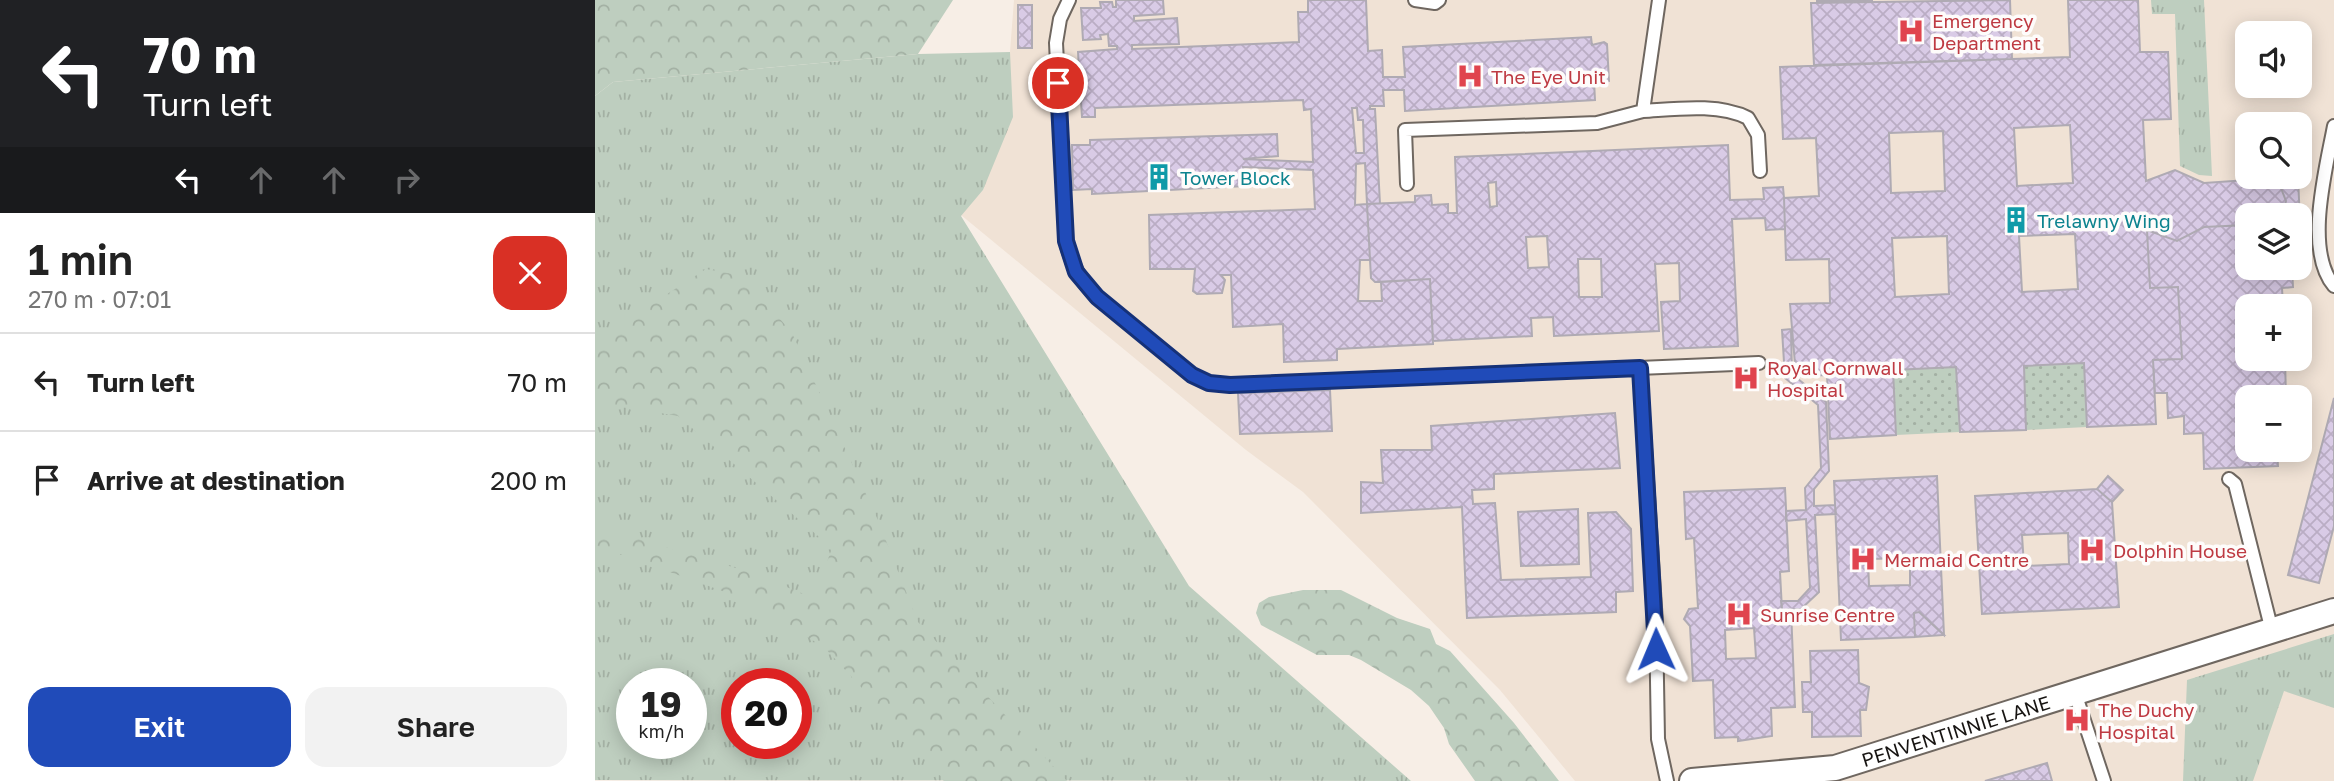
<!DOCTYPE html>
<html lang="en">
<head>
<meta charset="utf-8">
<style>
	:root { --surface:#fff; --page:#f2f2f2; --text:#222; --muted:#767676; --line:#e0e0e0; --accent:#204bb9 }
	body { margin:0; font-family:"Golos Text",sans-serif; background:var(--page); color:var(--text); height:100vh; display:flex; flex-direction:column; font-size:26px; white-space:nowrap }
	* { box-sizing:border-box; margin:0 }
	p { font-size:23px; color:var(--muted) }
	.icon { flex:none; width:38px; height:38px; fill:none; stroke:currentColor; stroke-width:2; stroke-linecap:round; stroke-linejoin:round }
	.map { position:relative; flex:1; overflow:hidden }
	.sheet { display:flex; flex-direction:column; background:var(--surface); width:595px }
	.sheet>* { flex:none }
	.guide { background:#202124; color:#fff; overflow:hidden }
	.buttons { position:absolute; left:1640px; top:21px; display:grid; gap:14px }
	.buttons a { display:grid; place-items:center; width:77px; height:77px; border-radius:14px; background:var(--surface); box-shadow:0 4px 18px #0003; font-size:35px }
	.speed { position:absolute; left:21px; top:668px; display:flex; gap:14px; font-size:35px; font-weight:700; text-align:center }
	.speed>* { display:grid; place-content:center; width:91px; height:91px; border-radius:50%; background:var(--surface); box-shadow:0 4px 18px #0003; line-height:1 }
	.speed small { font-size:18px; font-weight:400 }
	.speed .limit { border:10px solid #d22; background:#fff; color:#111 }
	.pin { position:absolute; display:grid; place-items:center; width:60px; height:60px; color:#fff; margin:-30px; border:4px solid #fff; border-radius:50%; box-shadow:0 2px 7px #0007 }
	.me { position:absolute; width:77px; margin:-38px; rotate:359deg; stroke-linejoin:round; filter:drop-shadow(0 0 5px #0008) }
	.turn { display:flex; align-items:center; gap:24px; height:147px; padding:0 28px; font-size:32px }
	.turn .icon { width:91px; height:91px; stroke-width:2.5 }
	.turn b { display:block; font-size:49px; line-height:60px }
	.lanes { display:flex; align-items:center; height:66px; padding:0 28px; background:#0003; justify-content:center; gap:35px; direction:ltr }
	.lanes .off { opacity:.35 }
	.round { display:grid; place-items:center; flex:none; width:74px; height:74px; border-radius:21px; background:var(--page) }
	.headline { display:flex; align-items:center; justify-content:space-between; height:119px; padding:0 28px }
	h1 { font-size:42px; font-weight:600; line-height:52px }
	.primary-button { display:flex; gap:14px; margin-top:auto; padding:14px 28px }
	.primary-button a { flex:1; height:80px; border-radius:21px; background:var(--accent); color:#fff; font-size:28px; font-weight:600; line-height:80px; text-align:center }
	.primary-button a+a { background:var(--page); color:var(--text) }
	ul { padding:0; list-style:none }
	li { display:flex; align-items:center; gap:21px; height:98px; padding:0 28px; border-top:2px solid var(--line) }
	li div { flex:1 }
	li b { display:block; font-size:26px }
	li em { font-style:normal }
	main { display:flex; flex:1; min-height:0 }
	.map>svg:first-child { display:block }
	.built { fill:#f0e2d5; fill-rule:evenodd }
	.grass { fill:url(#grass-tufts); fill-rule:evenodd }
	.forest { fill:url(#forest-crowns) }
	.garden { fill:url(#garden-dots) }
	.building { fill:url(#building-cross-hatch); stroke:#afaab3; stroke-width:2; fill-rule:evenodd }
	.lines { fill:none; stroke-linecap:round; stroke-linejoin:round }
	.lane-casing { stroke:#6f6760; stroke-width:16 }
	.street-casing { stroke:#6f6760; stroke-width:28 }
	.lane { stroke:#fff; stroke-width:12 }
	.street { stroke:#fff; stroke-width:24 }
	.route-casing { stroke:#153178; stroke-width:18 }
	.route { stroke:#204bb9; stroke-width:12 }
	.labels { text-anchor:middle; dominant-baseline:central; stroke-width:7; stroke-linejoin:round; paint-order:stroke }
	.health-label { font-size:19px; fill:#be3a42; stroke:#fefcfb; text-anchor:start }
	.culture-label { font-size:19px; fill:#0d838f; stroke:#fefcfb; text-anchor:start }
	.street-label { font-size:19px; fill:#171412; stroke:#fefcfb }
</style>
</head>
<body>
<main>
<section class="sheet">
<div class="guide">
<div class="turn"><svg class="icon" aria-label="left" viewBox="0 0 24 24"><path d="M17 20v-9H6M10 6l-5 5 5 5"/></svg><div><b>70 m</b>Turn left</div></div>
<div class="lanes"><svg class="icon" aria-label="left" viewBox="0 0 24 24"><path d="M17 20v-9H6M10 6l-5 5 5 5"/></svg><svg class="icon off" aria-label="ahead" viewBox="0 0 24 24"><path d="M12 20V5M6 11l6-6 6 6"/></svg><svg class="icon off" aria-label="ahead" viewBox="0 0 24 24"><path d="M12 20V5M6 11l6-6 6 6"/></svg><svg class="icon off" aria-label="right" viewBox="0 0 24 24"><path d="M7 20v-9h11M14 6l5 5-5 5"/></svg></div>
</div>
<div class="headline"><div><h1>1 min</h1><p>270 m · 07:01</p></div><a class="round" style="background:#d93025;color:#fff"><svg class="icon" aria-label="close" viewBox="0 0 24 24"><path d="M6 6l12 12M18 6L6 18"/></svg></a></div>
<ul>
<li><svg class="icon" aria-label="left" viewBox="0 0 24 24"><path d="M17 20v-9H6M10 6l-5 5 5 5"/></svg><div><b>Turn left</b></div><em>70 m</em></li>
<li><svg class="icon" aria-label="arrive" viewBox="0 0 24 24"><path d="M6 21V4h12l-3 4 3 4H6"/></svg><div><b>Arrive at destination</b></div><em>200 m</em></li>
</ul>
<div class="primary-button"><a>Exit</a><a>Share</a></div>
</section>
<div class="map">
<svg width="1739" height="781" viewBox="0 0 1739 781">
	<defs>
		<pattern id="grass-tufts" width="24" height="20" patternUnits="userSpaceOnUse" patternTransform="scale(1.75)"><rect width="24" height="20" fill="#becebf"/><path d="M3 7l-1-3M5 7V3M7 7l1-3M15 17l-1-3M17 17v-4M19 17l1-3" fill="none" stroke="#a3b0a3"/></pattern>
		<pattern id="forest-crowns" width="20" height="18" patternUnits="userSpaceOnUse" patternTransform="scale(1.75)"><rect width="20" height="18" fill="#becebf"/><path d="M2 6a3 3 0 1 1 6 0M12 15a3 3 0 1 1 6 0" fill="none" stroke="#a3b0a3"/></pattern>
		<pattern id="garden-dots" width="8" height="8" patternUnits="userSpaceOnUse" patternTransform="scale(1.75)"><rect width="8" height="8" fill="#becebf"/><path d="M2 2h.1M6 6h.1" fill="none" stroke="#a3b0a3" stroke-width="1.8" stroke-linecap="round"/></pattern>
		<pattern id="building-cross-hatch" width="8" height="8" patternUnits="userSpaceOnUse" patternTransform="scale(1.75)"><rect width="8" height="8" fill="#d9cbe6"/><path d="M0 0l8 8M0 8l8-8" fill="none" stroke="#baadc4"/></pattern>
	</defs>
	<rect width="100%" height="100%" fill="#f7eee6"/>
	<path class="built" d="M419,0H1739V781H980L905,690L708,492L651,450L366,215L388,190L415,52ZM1652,33H1704V86H1652ZM1652,124H1704V177H1652ZM1652,215H1704V268H1652ZM1652,306H1704V359H1652ZM1652,397H1704V450H1652Z"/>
	<path class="grass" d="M1556,0H1609L1617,176L1604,175L1585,166L1580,14H1557Z
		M415,52L418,117L388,190L366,216L594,586L816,781L0,780V96L18,82L323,54ZM37,684H96V744H37ZM142,684H201V744H142Z
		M1739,634V708L1689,691L1658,781H1588L1592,680Z"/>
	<path class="forest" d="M0,0H358L323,54L18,82L0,96Z
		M111,269L148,276L197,333L282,518L323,622L472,781H349L339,766L229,647L144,597L0,545V526L151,571L219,598L237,548L83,416L0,402V349L24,325Z
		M708,590H746L802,618L835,629L841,644L855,651L919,723L964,781H880L854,744L849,728L834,706L816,690L766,660L754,655H722L666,625L661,613L664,603L674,597Z"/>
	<path class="garden" d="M1489,363L1492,427L1431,430L1429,366Z
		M1361,367L1365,432L1301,435L1298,370Z"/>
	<path class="building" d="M521,0H568L569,14L539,16V21L582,18L584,44L537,45V49L704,42L703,12H713V0H771L773,51L787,50L788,77H810L808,47L996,37L997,45L1009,42L1012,44L1014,81L1004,84L999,81L1000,100L810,111L809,90H788L789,106H775V109H780L785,204H772L775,260H765L763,301H787L786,282L835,279L838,344L742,349V360L689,362L688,324L638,327L636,275H626L630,280L627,293L602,294L598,291L600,269H555L554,215L720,209L718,170L648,167L650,186L497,194V189L478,190L477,145H495V140L682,134L683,156L648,159L718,162L716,109L709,110L708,100L500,108V117H487L483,52L522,49V46H514L513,34L505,35L506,39L488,40L486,8H506L505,2H517L518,7H521ZM757,108H762L763,120H768L769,153H761ZM770,163L772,204L760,205L761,164Z
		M1222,0H1277V1L1222,2Z
		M1415,0L1417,59L1219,65L1216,3Z
		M1473,0H1543L1545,52H1573L1576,119L1548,120L1551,181L1580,170L1609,183L1682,178L1691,201L1687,215H1652V225L1609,227L1582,241L1552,230L1555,288L1583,287L1587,359L1558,360L1561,424L1492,427L1489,363L1429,366L1431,430L1365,432L1361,367L1298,370L1301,435L1235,439L1232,375L1201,376L1195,304L1235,303L1234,259L1191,260L1189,198L1224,196L1221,138L1188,139L1185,67L1475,57ZM1475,125L1478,183L1422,186L1419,128ZM1348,131L1350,191L1296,193L1294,133ZM1480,234L1483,289L1427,292L1424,236ZM1352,236L1354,294L1300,297L1297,238Z
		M423,5H437V48H423Z
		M1133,145L1135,200L1169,199L1168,188L1188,187L1189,198L1190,229L1171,230L1170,218L1137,219L1143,346L1069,349L1066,302L1085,301L1084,263L1060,264L1064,331L959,336L958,317L936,318L937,336L838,341L835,279L780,282L776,278L772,204L820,202V196L836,195L837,205L853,204V213H862L860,157ZM901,182L902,206L895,207L893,183ZM952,236L954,267L933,268L931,237ZM983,259H1006L1007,297H984Z
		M1703,177L1705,222L1704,215H1687L1691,201L1682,178Z
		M1652,225V268H1697L1698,287L1687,288L1688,306H1652V359H1703H1690L1691,397H1652V450H1682L1683,466L1609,469L1608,433L1589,434V416L1573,418L1572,393H1560L1558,360L1587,359L1583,287L1555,288L1552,230L1582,241L1609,227Z
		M1704,327H1709L1711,358L1704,359Z
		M1196,329L1197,374L1231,402L1234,471L1219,489V506L1240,505L1241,514L1220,515L1224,592L1206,609L1187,610L1186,601H1203L1215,588L1211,519L1191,521V511L1211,510L1210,488L1226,468L1223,405L1190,378L1187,330Z
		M735,390L737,431L645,434L643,393Z
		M1739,398V526L1724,583L1693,575Z
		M1020,413L1025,468L899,474V489L877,490L878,504L900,503L906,580L996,577L993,513L1021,512L1036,529L1038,591L1021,592V612L872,618L867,507L766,513V482L788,483L786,450H837L836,426Z
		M1342,476L1349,635L1324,612L1319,613L1320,637L1246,640L1239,481ZM1315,558V585L1274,586L1273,559Z
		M1513,476L1528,490L1517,502L1502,489Z
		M1190,488L1194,571L1185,572L1187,610H1196L1200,707L1176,708L1177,736L1143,741V737L1120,738L1118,680L1098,681L1095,626L1089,619L1094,609L1103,608L1099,538L1091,539L1089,492ZM1159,628L1161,658L1131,659L1130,630Z
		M1502,489L1517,502L1524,607L1387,614L1380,496ZM1473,533L1474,564L1429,566L1427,535Z
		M983,509L984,564L926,566L923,512Z
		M1324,612L1349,635L1320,637L1319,613Z
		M1263,650L1264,683L1274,687L1271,710H1265L1266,736L1217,737V712H1208L1207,682H1216L1215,651Z
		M1452,763L1457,781H1390Z"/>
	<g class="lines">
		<defs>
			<path id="lane" d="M474,0L465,19L461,43L471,241C476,264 485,280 502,297L597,375L615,383L635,385L1164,363
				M820,0L840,3L844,0
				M1064,0L1048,111C1081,109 1123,103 1153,118L1163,135L1165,171
				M1739,126C1731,169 1709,250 1739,286
				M812,184L810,130L1002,123L1048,111
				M1045,368L1061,623L1063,739L1072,781
				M1634,479L1640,484L1677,631
				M1480,693L1509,781"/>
			<g id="street">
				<path id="s1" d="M1097,781L1240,768L1739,611"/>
			</g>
		</defs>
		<use href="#lane" class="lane-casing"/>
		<use href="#street" class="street-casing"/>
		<use href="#lane" class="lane"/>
		<use href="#street" class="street"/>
	</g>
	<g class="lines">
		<defs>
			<path id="route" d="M463,83L471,241L481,272L502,297L597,375L614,383L635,385L1045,368L1061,649"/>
		</defs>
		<use href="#route" class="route-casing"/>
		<use href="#route" class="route"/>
	</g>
	<defs>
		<symbol id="hospital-bare" viewBox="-9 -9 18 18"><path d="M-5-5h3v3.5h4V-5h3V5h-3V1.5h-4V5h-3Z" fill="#e0444e" stroke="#fefcfb" stroke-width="2.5" paint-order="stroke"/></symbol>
		<symbol id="building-bare" viewBox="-9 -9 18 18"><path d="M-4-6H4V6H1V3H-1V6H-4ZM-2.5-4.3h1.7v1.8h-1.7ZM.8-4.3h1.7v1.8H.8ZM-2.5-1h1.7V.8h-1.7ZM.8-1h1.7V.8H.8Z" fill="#0f9aa8" stroke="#fefcfb" stroke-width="2.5" paint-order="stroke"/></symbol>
	</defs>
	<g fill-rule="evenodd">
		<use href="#hospital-bare" x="1297" y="12" width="38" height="38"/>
		<use href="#hospital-bare" x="856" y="57" width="38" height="38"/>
		<use href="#building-bare" x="545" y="158" width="38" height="38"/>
		<use href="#building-bare" x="1402" y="201" width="38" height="38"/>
		<use href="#hospital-bare" x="1132" y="359" width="38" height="38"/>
		<use href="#hospital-bare" x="1478" y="531" width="38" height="38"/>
		<use href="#hospital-bare" x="1249" y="540" width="38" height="38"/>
		<use href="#hospital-bare" x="1125" y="595" width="38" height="38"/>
		<use href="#hospital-bare" x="1463" y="701" width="38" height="38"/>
	</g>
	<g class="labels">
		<g class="health-label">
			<text x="1337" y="20">Emergency<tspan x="1337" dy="22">Department</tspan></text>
			<text x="896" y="76">The Eye Unit</text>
			<text x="1172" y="367">Royal Cornwall<tspan x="1172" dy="22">Hospital</tspan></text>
			<text x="1518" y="550">Dolphin House</text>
			<text x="1289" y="559">Mermaid Centre</text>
			<text x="1165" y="614">Sunrise Centre</text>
			<text x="1503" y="709">The Duchy<tspan x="1503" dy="22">Hospital</tspan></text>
		</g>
		<g class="culture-label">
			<text x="585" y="177">Tower Block</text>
			<text x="1442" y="220">Trelawny Wing</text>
		</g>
		<g class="street-label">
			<text stroke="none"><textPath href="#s1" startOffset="270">PENVENTINNIE LANE</textPath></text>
		</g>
	</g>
</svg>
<div class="buttons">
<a><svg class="icon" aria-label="sound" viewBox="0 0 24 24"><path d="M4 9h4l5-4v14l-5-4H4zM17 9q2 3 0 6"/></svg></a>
<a><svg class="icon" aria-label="search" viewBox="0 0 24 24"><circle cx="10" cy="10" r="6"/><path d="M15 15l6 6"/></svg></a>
<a><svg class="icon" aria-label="layers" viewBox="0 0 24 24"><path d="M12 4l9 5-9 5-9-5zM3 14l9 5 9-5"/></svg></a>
<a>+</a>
<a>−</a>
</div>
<div class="speed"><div>19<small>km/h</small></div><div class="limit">20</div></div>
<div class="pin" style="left:463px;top:83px;background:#d93025"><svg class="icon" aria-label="arrive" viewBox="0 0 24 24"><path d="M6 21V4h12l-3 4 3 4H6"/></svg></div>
<svg class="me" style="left:1061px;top:649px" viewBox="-20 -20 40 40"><path d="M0-17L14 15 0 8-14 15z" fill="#204bb9" stroke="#fff" stroke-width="4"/></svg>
</div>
</main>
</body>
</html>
